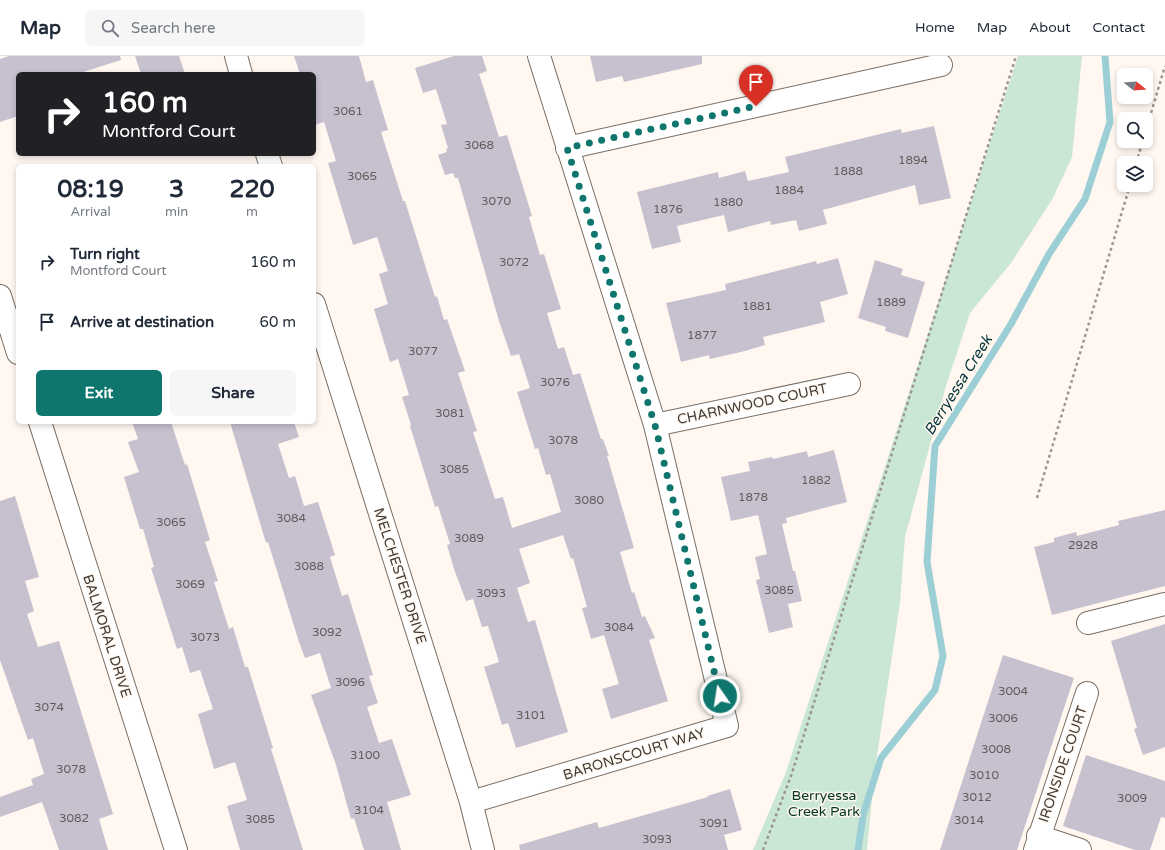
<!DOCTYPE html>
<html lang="en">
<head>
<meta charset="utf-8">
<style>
	:root { --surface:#fff; --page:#f6f6f7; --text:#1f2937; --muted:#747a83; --line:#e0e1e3; --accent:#0f766e }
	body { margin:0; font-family:"Varela Round",sans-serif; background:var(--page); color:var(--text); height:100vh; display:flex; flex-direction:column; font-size:15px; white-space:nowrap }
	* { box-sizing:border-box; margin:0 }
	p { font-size:13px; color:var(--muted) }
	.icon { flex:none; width:22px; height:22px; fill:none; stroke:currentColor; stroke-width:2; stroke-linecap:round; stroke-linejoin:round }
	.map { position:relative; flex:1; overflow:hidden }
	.side { position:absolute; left:16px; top:108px; width:300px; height:260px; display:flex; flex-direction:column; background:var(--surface); border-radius:6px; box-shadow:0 2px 6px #0003 }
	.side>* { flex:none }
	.banner { position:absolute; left:16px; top:16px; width:300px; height:84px; border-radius:6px; box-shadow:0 2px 6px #0003; background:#202124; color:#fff; overflow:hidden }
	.needle { width:26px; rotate:107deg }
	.tools { position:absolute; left:1117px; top:12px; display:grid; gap:8px }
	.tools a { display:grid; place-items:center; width:36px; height:36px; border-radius:6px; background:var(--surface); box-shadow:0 2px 6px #0003; font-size:20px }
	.pin { position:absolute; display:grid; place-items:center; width:34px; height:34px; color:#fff; margin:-41px -17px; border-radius:50% 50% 50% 0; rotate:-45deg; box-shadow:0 0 4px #0007 }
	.pin .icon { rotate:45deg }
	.me { position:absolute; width:44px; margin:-22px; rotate:347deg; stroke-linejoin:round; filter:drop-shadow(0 0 3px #0008) }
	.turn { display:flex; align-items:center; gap:14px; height:84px; padding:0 20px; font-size:18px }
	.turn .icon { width:52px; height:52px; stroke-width:2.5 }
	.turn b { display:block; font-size:28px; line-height:34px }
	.eta { display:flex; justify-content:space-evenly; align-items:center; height:68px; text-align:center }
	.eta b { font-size:24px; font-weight:700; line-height:28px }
	.cta { display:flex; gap:8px; margin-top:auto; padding:8px 20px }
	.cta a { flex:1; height:46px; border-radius:6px; background:var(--accent); color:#fff; font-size:16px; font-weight:700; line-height:46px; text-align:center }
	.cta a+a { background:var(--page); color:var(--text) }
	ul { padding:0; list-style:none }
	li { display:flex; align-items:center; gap:12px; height:60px; padding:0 20px }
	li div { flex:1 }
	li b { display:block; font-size:15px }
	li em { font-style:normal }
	header { display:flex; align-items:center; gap:24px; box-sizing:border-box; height:56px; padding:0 20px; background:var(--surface); border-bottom:1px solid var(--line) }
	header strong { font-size:19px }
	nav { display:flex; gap:22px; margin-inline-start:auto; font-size:14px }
	.search { width:280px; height:36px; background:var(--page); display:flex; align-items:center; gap:10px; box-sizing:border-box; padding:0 14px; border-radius:6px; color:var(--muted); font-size:15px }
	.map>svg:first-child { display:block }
	.green { fill:#cae6d4 }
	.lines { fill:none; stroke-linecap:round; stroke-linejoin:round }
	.stream { stroke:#9ccfd5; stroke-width:7 }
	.building { fill:#c7c1cf }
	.minor-casing { stroke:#796e64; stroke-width:24 }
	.path { stroke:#9c9690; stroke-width:2.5; stroke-dasharray:3 3; stroke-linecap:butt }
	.minor { stroke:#fff; stroke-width:22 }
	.route { stroke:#0f766e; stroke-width:7; stroke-dasharray:0 12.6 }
	.labels { text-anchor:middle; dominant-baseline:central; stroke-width:3; stroke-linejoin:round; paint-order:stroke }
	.number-label { font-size:12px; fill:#605c5c }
	.street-label { font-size:14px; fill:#3e3a35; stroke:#fff7f0 }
	.park-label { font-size:14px; fill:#033720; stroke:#fff7f0 }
	.water-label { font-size:15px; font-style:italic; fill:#013539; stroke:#fff7f0 }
</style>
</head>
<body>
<header>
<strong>Map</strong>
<div class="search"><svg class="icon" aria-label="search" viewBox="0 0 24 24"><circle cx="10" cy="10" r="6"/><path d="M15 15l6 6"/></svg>Search here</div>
<nav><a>Home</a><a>Map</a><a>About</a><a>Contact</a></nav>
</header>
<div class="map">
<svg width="1165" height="794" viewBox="0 0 1165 794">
	<rect width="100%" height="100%" fill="#fff7f0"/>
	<path class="green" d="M1018,0H1082L1072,101L1053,142L1011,207L970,257L946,330L905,481L900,547L874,720L867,794H753L786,716Z"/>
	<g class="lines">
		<path class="stream" d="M858,794L863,759L881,702L935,634L943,600L927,506L935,390L1011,268L1049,198L1085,143L1110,66L1105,0"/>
	</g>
	<path class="building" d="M9,0H120L121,4L77,18H18V60L0,66V3Z
		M135,0H179L185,18H141Z
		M294,0H359L366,26L373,24L388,74L381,76L403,145H405L435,241L437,240L444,264L447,263L465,315L458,317L477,375L473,376L495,443L503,441L512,472L561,456L550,418L546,419L538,392L535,393L517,336L530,332L519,298L511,300L499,265L458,122H455L453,117L445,119L438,99L447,96L446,93L448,92L441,69L447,68L436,33L423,37L415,12L454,0H482L487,15L479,18L483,30L499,81L507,79L532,160L529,161L540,199L544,198L561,253L547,257L558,293L564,291L573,319L580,317L601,383H603L609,400H607L634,492L620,496L632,537L634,536L642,561L645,560L655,582L649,584L668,645L611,663L602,633L619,628L604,579L591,583L582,552L587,551L573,502L571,503L563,479L519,493L530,527L517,532L528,566L535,564L568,676L516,692L508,667L502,669L484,611L499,606L488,570L482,571L473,543L466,545L454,513L447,489L450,488L438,450L435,451L410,370L411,369L402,341L409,339L398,303L390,306L374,253L388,248L379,218L388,215L377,181L353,189L328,107L336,105L324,66L314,69V18H300Z
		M590,0H702V8L624,26L622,20L596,26Z
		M934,70L951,142L919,149L915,129L823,154L827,168L799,175L796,164L771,169L770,165L728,176L724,159L677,170L681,186L652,193L637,136L718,116L719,122L745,115L748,125L789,116L785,101L901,73L902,77Z
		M838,202L848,238L820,246L825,266L763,281L765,289L745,295L710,303L709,299L681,306L666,247L726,234L725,228L816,205L817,208Z
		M875,204L903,213L901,219L925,226L908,282L885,275L886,271L858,262Z
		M132,366H171L185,409L187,408L210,484L205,486L218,525L214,526L229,573L233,571L245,611H248L273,692L271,693L303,794H240L227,750L247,744L235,706L214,713L198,658L213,653L200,614L190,617L182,591L177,593L151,512L154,511L143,473H140L124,421L139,416L128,386L138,383Z
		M230,366H294L299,381L278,388L289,422L295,420L304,450L318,446L335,499L330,501L342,540L348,538L373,619L369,620L378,647L367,651L379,687L392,683L411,739L387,746L401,794H364L354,762L351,763L336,709L311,639L331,632L320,597L305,602L299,586L268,486L266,487Z
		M834,394L847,446L786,462L787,467L782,468L793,515H795L802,545L788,548L793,571L769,577L756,524L760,523L755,501L767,498L758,459L731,465L721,421L750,415L748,406L772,401L773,403L807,395L808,401Z
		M15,440L39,521L25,525L34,555L27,558L38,591L59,585L113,758L99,763L108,794H59L42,746L0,761V741L33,729L31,723L44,718L33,682L28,684L0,604V445Z
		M1165,454V530L1052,559L1034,491L1054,486V482L1076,476L1077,480L1119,469L1118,465Z
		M1165,568V691L1143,699L1134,673L1137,672L1111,585Z
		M1003,599L1074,622L1017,794H940Z
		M1086,699L1165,725V762L1161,761L1150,794H1135L1063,770Z
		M730,733L742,774L724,779L728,794H520L519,789L597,766L599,772L708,741L707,740Z"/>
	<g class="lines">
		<defs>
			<path id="minor" d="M236,0L241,18
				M567,92L941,9
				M267,98L271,110
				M0,240L18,297
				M314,248L471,746L483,794
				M40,366L176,794
				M655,369L849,328
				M1088,567L1165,548
				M471,746L727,670L655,369L539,0
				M1038,780L1080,794
				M1035,794L1087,637"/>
		</defs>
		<use href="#minor" class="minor-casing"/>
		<path class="path" d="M1146,74L1165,10
			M1136,107L1143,85
			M1037,442L1130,129
			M763,794L792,717L1016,0"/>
		<use href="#minor" class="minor"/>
	</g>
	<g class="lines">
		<path class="route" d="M720,640L655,369L567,92L756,50"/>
	</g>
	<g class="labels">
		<g class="number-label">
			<text x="348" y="55">3061</text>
			<text x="479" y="89">3068</text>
			<text x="913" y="104">1894</text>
			<text x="848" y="115">1888</text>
			<text x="362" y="120">3065</text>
			<text x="789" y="134">1884</text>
			<text x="496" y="145">3070</text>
			<text x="728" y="146">1880</text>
			<text x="668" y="153">1876</text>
			<text x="514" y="206">3072</text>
			<text x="891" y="246">1889</text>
			<text x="757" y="250">1881</text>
			<text x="702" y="279">1877</text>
			<text x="423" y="295">3077</text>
			<text x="555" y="326">3076</text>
			<text x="450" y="357">3081</text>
			<text x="563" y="384">3078</text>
			<text x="454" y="413">3085</text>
			<text x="816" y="424">1882</text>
			<text x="753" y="441">1878</text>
			<text x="589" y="444">3080</text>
			<text x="291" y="462">3084</text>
			<text x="171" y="466">3065</text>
			<text x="469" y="482">3089</text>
			<text x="1083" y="489">2928</text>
			<text x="309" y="510">3088</text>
			<text x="190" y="528">3069</text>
			<text x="779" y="534">3085</text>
			<text x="491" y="537">3093</text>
			<text x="619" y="571">3084</text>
			<text x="327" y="576">3092</text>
			<text x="205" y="581">3073</text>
			<text x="350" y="626">3096</text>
			<text x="1013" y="635">3004</text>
			<text x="49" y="651">3074</text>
			<text x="531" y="659">3101</text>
			<text x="1003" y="662">3006</text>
			<text x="996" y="693">3008</text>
			<text x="365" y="699">3100</text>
			<text x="71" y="713">3078</text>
			<text x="984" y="719">3010</text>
			<text x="977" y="741">3012</text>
			<text x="1132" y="742">3009</text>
			<text x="369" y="754">3104</text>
			<text x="74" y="762">3082</text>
			<text x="260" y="763">3085</text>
			<text x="969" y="764">3014</text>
			<text x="714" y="767">3091</text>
			<text x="657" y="783">3093</text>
		</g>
		<g class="street-label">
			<text transform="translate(752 348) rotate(-12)">CHARNWOOD COURT</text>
			<text transform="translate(400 520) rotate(72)">MELCHESTER DRIVE</text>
			<text transform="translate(107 580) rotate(72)">BALMORAL DRIVE</text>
			<text transform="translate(634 698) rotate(-17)">BARONSCOURT WAY</text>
			<text transform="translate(1063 708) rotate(-71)">IRONSIDE COURT</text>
		</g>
		<g class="park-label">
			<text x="824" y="739">Berryessa<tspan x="824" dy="16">Creek Park</tspan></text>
		</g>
		<g class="water-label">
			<text transform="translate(958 329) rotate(-58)">Berryessa Creek</text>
		</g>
	</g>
</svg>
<div class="tools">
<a><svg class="needle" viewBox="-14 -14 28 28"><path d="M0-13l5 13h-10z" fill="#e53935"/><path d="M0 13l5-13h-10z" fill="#747a83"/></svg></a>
<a><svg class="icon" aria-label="search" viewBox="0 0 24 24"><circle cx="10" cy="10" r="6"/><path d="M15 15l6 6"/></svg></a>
<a><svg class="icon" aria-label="layers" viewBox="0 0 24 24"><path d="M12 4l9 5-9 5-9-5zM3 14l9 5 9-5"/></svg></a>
</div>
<div class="pin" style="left:756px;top:50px;background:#d93025"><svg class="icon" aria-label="arrive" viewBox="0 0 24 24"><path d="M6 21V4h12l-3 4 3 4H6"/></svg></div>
<svg class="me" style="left:720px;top:640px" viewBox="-20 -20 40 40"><circle r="17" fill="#0f766e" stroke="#fff" stroke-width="3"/><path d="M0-11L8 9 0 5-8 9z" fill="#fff"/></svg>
<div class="banner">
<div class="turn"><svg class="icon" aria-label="right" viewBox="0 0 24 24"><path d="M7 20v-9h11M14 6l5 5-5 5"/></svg><div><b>160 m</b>Montford Court</div></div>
</div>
<section class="side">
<div class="eta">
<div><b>08:19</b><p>Arrival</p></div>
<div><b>3</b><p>min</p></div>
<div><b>220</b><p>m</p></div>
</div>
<ul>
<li><svg class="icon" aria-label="right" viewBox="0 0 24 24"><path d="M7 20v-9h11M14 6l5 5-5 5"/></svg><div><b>Turn right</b><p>Montford Court</p></div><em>160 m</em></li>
<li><svg class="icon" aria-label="arrive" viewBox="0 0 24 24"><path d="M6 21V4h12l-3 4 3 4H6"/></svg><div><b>Arrive at destination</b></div><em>60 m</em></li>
</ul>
<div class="cta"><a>Exit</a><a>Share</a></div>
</section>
</div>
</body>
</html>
